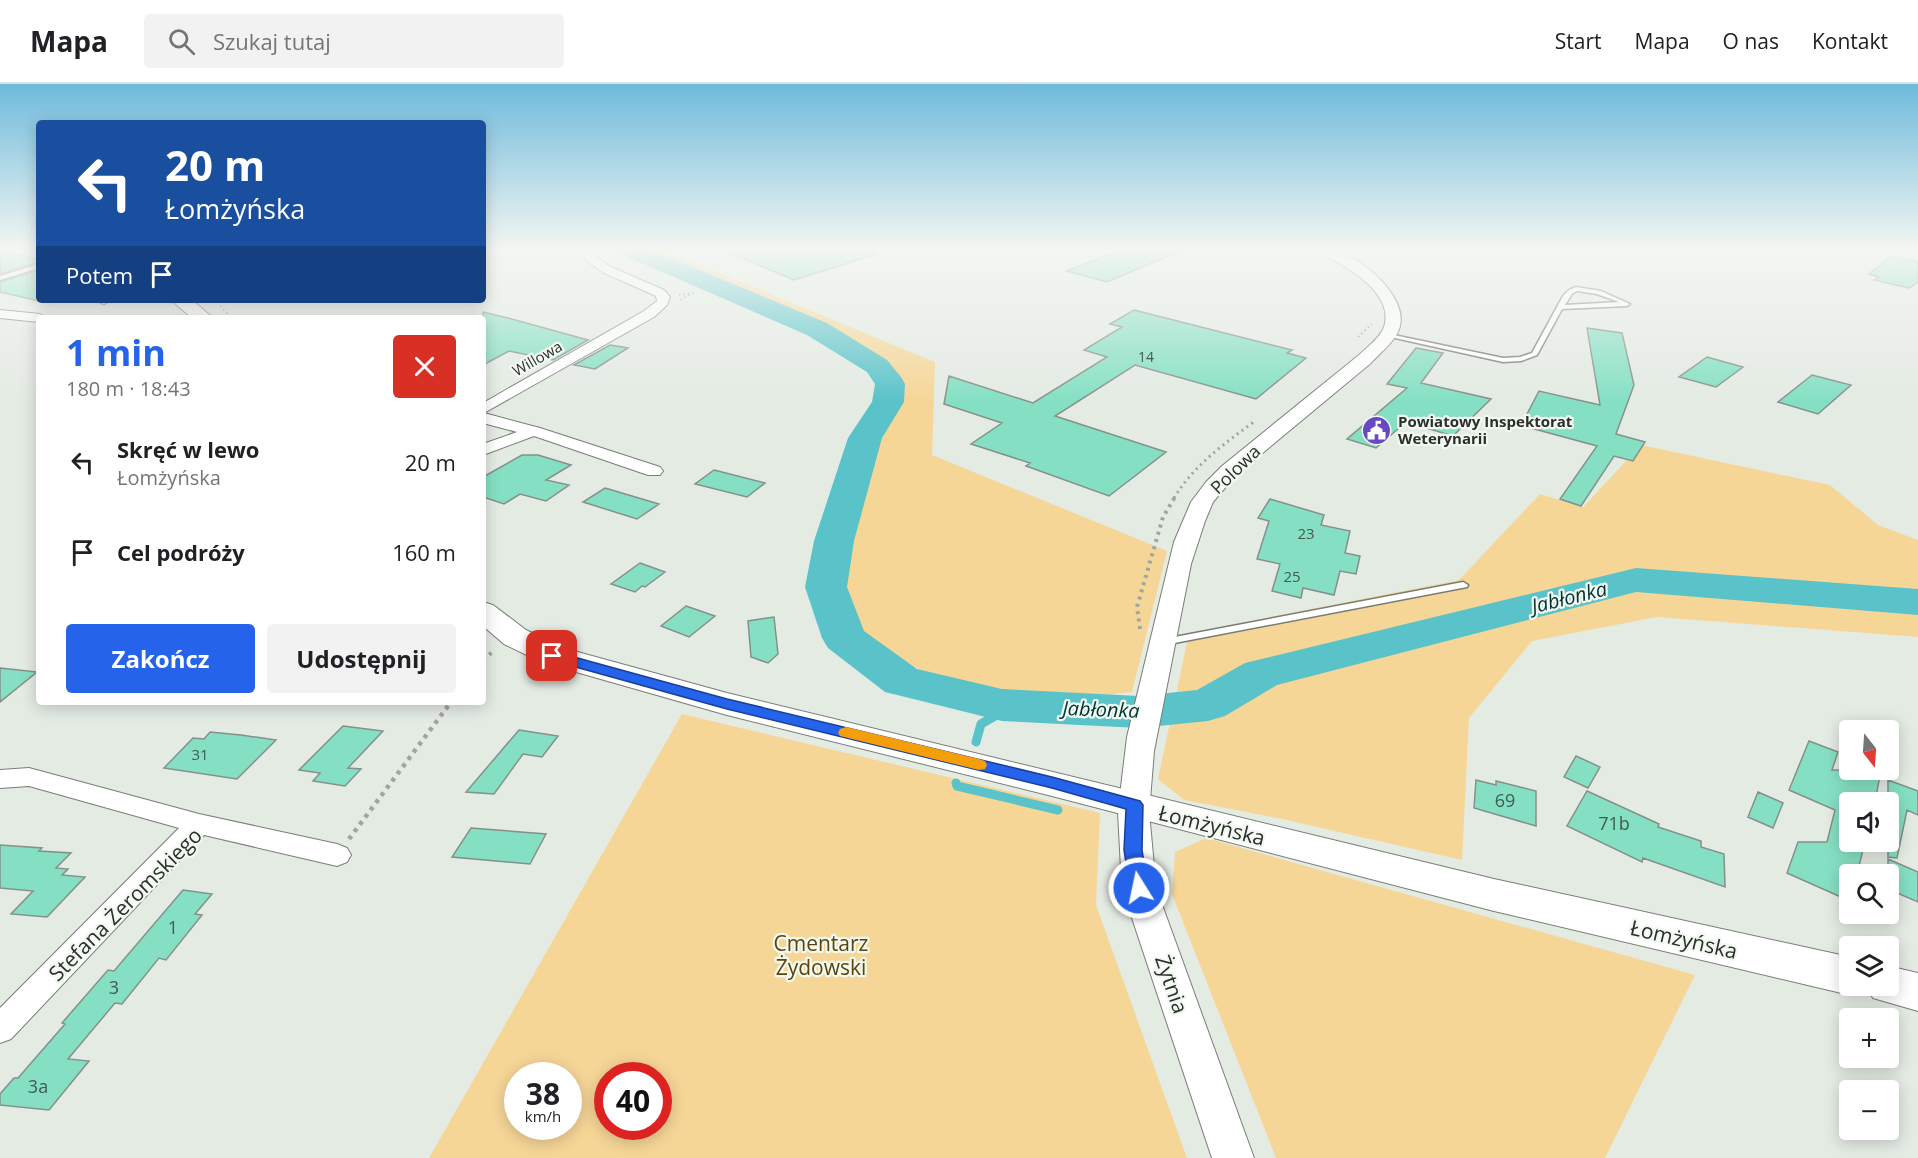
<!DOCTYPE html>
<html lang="pl">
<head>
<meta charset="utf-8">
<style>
	:root { --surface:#fff; --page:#f2f2f2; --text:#202124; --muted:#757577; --line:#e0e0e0; --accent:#2563eb }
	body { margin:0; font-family:"Open Sans",sans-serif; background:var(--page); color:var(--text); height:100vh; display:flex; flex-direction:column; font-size:22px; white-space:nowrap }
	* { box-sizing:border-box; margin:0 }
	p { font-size:20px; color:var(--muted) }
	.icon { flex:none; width:33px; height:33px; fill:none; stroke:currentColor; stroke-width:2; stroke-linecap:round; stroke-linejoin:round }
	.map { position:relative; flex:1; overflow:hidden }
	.side { position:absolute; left:36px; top:231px; width:450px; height:390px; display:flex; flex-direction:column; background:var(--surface); border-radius:6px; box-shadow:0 3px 15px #0003 }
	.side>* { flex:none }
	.hud { position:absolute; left:36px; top:36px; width:450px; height:183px; border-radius:6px; box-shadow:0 3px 15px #0003; background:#1a4fa0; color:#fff; overflow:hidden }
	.needle { width:39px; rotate:163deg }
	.buttons { position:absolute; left:1839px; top:636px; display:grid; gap:12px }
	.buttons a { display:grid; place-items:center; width:60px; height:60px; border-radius:6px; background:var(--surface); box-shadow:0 3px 15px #0003; font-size:30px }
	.speed { position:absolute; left:504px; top:978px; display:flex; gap:12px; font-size:30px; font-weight:700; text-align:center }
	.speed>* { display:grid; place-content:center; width:78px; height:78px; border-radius:50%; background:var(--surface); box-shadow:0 3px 15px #0003; line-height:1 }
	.speed small { font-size:15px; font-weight:400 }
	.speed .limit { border:9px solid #d22; background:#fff; color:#111 }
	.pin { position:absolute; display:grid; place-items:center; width:51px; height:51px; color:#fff; margin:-26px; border-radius:12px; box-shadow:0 3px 9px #0006 }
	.me { position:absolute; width:66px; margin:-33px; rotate:350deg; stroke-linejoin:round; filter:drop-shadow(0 0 4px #0008) }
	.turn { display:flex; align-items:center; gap:21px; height:126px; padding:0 30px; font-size:27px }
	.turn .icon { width:78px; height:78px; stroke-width:2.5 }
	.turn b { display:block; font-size:42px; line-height:51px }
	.then { display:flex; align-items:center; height:57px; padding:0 30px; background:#0003; gap:12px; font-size:22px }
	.round { display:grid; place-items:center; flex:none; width:63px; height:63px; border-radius:6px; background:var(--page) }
	.headline { display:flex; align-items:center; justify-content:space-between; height:102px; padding:0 30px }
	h1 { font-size:36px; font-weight:700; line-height:45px; color:var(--accent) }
	.primary-button { display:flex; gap:12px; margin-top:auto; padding:12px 30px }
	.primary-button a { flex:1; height:69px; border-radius:6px; background:var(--accent); color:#fff; font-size:24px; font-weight:700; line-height:69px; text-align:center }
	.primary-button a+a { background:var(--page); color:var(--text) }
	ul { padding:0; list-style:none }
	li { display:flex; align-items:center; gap:18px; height:90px; padding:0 30px }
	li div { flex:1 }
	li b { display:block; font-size:22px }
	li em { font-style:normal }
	header { display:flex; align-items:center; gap:36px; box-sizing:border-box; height:84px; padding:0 30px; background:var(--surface); border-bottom:2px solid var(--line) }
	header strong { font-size:28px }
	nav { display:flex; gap:33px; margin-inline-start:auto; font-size:21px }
	.search { width:420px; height:54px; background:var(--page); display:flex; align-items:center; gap:15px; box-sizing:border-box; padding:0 21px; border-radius:6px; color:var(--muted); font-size:22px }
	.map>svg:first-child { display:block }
	.green { fill:#f6d697; fill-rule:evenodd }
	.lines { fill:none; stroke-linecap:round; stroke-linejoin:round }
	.stream { stroke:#5ac3c9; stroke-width:9 }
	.river { fill:#5ac3c9; fill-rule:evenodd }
	.building { fill:#85e0c3; stroke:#85908c; stroke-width:1.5 }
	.service-casing { stroke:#777e76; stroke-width:3 }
	.minor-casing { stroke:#777e76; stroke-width:2 }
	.tertiary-casing { stroke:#777e76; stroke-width:2 }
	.secondary-casing { stroke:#777e76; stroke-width:2 }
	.path-far3 { stroke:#a0a59f; stroke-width:2; stroke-dasharray:1.5 3; stroke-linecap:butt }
	.path-far2 { stroke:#a0a59f; stroke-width:3; stroke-dasharray:2 4; stroke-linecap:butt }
	.path-far1 { stroke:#a0a59f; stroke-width:4; stroke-dasharray:3 4.5; stroke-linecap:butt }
	.path { stroke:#a0a59f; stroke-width:4.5; stroke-dasharray:4 5; stroke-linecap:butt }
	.service { fill:#fff; fill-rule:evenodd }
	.minor { fill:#fff; fill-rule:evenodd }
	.tertiary { fill:#fff; fill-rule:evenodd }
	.secondary { fill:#fff; fill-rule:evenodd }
	.route { fill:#2563eb; stroke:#184099; stroke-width:1.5 }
	.slow { fill:#f59e0b }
	.labels { text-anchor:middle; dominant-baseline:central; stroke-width:4.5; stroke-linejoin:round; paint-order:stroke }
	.far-number-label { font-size:14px; fill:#425a51 }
	.far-street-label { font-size:15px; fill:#2b2e2b; stroke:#f1f9f0 }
	.far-poi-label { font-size:15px; font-weight:bold; fill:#2b2e2b; stroke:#f1f9f0; text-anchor:start }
	.number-label { font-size:15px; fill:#425a51 }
	.street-label { font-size:18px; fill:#2b2e2b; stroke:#f1f9f0 }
	.near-number-label { font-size:18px; fill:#425a51 }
	.water-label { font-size:20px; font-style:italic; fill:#003336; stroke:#f1f9f0 }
	.near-street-label { font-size:21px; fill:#2b2e2b; stroke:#f1f9f0 }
	.near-park-label { font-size:21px; fill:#5b440c; stroke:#f1f9f0 }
</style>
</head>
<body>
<header>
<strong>Mapa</strong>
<div class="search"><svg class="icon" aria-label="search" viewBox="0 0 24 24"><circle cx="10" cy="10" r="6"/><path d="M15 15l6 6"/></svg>Szukaj tutaj</div>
<nav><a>Start</a><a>Mapa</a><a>O nas</a><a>Kontakt</a></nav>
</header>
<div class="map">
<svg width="1918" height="1074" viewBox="0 0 1918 1074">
	<rect width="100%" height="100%" fill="#e4ebe3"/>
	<path class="green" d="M639,166H664L935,278L932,371L1167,467L1132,608L1042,618L941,598L861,551L846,515L844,469L881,351L905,306L894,286L848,255Z
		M1641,361L1830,401L1878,441L1918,456V553L1657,533L1532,557L1469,634L1462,776L1282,735L1184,716L1158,695L1189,549L1459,496L1540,410L1583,423Z
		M682,630L1100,729L1096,821L1187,1074H429ZM518,992H568V1042H518ZM608,992H658V1042H608Z
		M1206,754L1695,891L1605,1074H1276L1172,810L1175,768Z"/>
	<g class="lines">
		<path class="stream" d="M976,658L981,640L1000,629L1002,621
			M956,699L957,702L1058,726"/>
		<path class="river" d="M620,166H652L827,239L887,276L901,293L905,300L904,318L882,354L854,457L847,503L864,547L917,585L1002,605L1139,612L1197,606L1245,579L1636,484L1918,505V531L1636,508L1277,601L1225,632L1208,637L1139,644L1002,637L885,608L828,564L822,554L805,503L814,457L848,354L872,318L875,300L867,288L807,251L623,171Z"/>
	</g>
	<path class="building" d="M0,166L39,175V178L0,190Z
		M722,166H874V171L794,196Z
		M1119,166H1182L1107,198L1067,187Z
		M1892,172L1918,178V198L1909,204L1874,196L1879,193L1869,190Z
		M39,186V217L0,208V198Z
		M1134,226L1292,266L1287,269L1306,274L1256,315L1135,281L1055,332L1166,368L1109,412L1026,382L1030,379L971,360L1002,339L944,320L949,292L1033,319L1107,273L1084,266L1122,243L1110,240Z
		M483,228L508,234L588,256L553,276L509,267L483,281Z
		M1587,244L1622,249L1634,301L1616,350L1645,358L1633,377L1614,372L1581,422L1560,415L1597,362L1527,343L1534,334L1526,332L1539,307L1600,321Z
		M610,261L628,264L595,285L574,281Z
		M1416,264L1443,269L1421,299L1491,315L1453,352L1406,338L1376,364L1347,355L1407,304L1387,300Z
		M1707,273L1743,283L1716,303L1679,293Z
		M1812,291L1851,301L1818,330L1778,318Z
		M522,371H538L571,381L546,396L569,401L546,417L520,410L504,420L483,413V393Z
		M714,386L765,399L747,413L695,400Z
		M605,404L659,420L637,435L583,418Z
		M1270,415L1324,431L1321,441L1350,447L1345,469L1360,472L1356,490L1340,487L1334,511L1303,504L1301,514L1272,507L1280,480L1257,475L1269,437L1258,434Z
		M640,479L665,488L645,503L642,502L635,508L611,500Z
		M686,522L715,532L689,553L661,542Z
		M774,533L778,570L768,579L751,573L748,537Z
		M0,584L37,588L0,618Z
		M343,642L383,647L348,684L361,685L345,702L313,697L320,689L299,686Z
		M519,646L558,652L542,673L523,670L494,710L466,708Z
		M210,648L241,651L276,656L237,695L164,684L193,654L204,655Z
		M1809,657L1838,668L1832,686H1881L1875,718H1850V758H1865L1857,790L1850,787V817L1787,789L1798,758H1827L1835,726L1789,706Z
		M1576,672L1600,683L1588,704L1564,693Z
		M1476,696L1496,701V697L1536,707V742L1474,724Z
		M1888,696L1918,707V731L1907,726L1897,774L1888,773Z
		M1587,707L1659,740L1658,743L1701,757V763L1724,770L1725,803L1643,774L1642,778L1567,742Z
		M1758,708L1783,719L1773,744L1748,733Z
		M471,744L546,750L530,780L452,773Z
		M0,761L42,764L39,767L71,769L56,784L68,785L62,791L85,793L47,833L11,830L33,807L0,804Z
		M1888,775L1918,788V818L1888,805Z
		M183,806L212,810L195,830L202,831L166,876L159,874L122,920L115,919L68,975L89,977L49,1026L0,1021V1010L14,994H18L65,940L62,939L108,886L114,887Z"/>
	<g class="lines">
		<defs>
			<path id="service" d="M39,180V184L0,196V192Z
				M1576,203L1601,207L1630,220L1627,222L1562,225L1537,271L1521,277L1503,278L1386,252L1389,250L1503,274L1520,273L1532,269L1563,212L1569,206ZM1577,207L1597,210L1619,218L1565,221L1572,210Z
				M95,216H104L107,218L104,220Z
				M1463,498L1468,501L1467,503L1164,561L1159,558L1164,555Z"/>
			<path id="minor" d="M573,166H586L611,183L664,206L670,213L667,221L654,233L484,329L540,344L660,383L663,387L660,391H648L534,352L483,371V360L517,348L483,339V319L644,227L657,217L656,212L602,188Z
				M0,226L40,230L47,234H39V238L0,234Z
				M29,684L199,730L337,760L347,764L351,771L347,778L337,782L204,751L11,955L0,959V924L179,744L29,702L0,704V686Z"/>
			<path id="tertiary" d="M1318,166C1324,166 1332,165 1337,167C1363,175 1407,212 1400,242C1397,256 1381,268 1371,279L1236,391L1213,418L1205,437L1191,480L1154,667L1149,728L1156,804L1254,1074H1212L1122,804L1118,728L1127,653L1174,458L1191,418L1206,398L1222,382L1359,271C1367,263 1380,254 1384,243C1393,215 1362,193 1342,181C1334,176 1325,173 1318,166Z"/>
			<path id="secondary" d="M171,216H192L213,234H192Z
				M483,518L493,521L526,546L563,564L727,609L1494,795L1850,873V902H1888V882L1918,889V927L1873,914L1867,902L1865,905L1850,911L1494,827L1052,712L727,631L541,578L504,560L483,542Z"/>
		</defs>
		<use href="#service" class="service-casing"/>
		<use href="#minor" class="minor-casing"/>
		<use href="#tertiary" class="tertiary-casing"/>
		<use href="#secondary" class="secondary-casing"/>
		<path class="path-far3" d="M679,211L693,209L680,216
			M220,222L232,234
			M1358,253L1372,240"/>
		<path class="path-far2" d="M1174,414C1194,381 1224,360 1255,337"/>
		<path class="path-far1" d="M1140,545L1137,523L1163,433L1175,413
			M483,575L494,567"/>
		<path class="path" d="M349,755L451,618"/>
		<use href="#service" class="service"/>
		<use href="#minor" class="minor"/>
		<use href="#tertiary" class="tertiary"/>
		<use href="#secondary" class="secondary"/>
	</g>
	<linearGradient id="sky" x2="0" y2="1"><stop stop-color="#6fbadc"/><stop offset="0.52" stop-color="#f3f6f2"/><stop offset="1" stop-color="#f3f6f2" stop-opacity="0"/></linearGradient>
	<rect width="1918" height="317" fill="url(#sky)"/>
	<path class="route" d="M552,567L727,615L1052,693L1140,717L1143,721L1142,766L1148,804L1146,809L1139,811L1133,809L1130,804L1124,766L1126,725L1052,704L727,625L547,575L545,572Z"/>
	<path class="slow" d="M846,643L979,675L985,677L987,681L985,685L979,686L840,652L838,649L840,645Z"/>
	<defs>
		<symbol id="civic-disc" viewBox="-11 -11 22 22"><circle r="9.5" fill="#654ac3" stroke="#f1f9f0"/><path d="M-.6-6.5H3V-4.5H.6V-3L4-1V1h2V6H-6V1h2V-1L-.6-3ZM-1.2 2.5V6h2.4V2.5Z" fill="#fff"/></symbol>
	</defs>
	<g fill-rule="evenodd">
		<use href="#civic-disc" x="1360" y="330" width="33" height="33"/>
	</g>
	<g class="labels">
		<g class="far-number-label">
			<text x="1146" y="272">14</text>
		</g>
		<g class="far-street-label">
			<text transform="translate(537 274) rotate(-30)">Willowa</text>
		</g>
		<g class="far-poi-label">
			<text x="1398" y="337">Powiatowy Inspektorat<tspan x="1398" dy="17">Weterynarii</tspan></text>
		</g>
		<g class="number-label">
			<text x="1306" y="449">23</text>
			<text x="1292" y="492">25</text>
			<text x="200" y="670">31</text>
		</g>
		<g class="street-label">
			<text transform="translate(1235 385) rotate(-44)">Polowa</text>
		</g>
		<g class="near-number-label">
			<text x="1505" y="716">69</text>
			<text x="1614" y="739">71b</text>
			<text x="173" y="843">1</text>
			<text x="114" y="903">3</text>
			<text x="38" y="1002">3a</text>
		</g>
		<g class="water-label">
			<text transform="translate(1569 513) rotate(-14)">Jabłonka</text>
			<text transform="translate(1101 625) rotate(2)">Jabłonka</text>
		</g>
		<g class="near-street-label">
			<text transform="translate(1212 741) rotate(14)">Łomżyńska</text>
			<text transform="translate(125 820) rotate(-45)">Stefana Żeromskiego</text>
			<text transform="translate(1684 855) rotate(13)">Łomżyńska</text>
			<text transform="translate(1172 900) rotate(71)">Żytnia</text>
		</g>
		<g class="near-park-label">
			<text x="821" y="859">Cmentarz<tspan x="821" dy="24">Żydowski</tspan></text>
		</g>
	</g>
</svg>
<div class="buttons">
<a><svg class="needle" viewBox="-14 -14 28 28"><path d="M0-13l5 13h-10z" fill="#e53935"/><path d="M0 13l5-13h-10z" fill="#757577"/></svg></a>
<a><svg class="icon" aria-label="sound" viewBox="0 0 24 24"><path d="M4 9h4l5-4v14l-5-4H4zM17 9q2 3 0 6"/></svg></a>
<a><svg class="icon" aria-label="search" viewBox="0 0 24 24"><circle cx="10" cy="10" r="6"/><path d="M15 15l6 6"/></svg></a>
<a><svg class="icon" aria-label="layers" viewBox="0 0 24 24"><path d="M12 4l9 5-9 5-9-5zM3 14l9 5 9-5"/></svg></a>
<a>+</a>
<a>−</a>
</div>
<div class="speed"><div>38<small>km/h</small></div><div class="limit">40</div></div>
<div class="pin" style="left:552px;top:572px;background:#d93025"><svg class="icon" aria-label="arrive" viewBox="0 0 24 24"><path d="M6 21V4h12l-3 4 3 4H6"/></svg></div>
<svg class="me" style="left:1139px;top:804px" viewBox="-20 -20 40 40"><circle r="17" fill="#2563eb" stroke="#fff" stroke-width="3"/><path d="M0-11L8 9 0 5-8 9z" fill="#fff"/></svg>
<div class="hud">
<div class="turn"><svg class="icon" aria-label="left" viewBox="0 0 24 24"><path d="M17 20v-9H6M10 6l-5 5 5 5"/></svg><div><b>20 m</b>Łomżyńska</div></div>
<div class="then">Potem<svg class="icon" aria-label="arrive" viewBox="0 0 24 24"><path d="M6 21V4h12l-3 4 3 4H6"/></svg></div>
</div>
<section class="side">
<div class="headline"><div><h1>1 min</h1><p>180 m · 18:43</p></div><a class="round" style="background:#d93025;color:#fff"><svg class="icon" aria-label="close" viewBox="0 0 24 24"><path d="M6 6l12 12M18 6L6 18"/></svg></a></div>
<ul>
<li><svg class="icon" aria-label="left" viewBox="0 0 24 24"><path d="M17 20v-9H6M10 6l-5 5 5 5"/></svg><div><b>Skręć w lewo</b><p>Łomżyńska</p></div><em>20 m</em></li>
<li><svg class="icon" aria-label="arrive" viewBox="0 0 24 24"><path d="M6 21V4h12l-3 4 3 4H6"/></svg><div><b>Cel podróży</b></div><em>160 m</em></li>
</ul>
<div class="primary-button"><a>Zakończ</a><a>Udostępnij</a></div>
</section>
</div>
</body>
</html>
